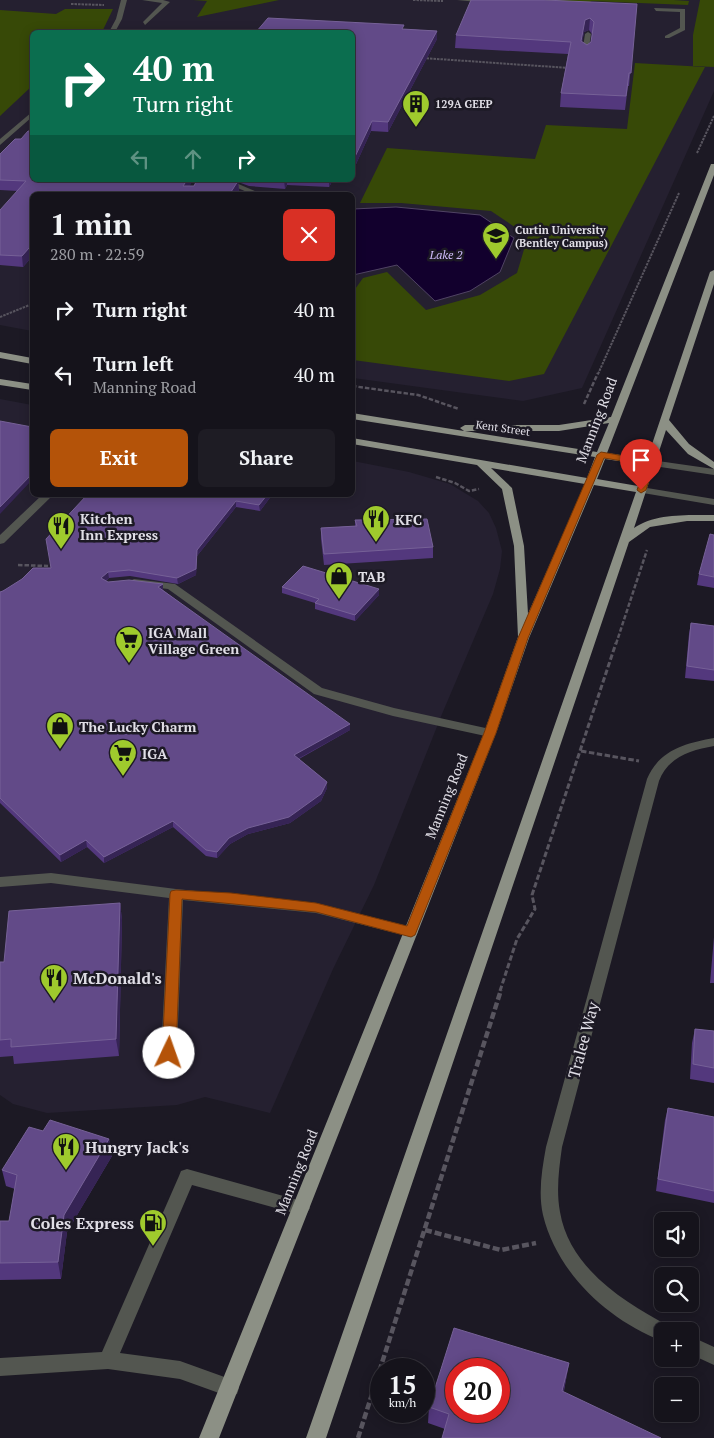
<!DOCTYPE html>
<html lang="en">
<head>
<meta charset="utf-8">
<style>
	:root { --surface:#15131b; --page:#1e1c24; --text:#f1f3f6; --muted:#9d9ea3; --line:#34323a; --accent:#b45309 }
	body { margin:0; font-family:"PT Serif",serif; background:var(--page); color:var(--text); height:100vh; display:flex; flex-direction:column; font-size:19px; white-space:nowrap }
	* { box-sizing:border-box; margin:0 }
	p { font-size:16px; color:var(--muted) }
	.icon { flex:none; width:28px; height:28px; fill:none; stroke:currentColor; stroke-width:2; stroke-linecap:round; stroke-linejoin:round }
	.map { position:relative; flex:1; overflow:hidden }
	.side { position:absolute; left:30px; top:192px; width:325px; height:305px; display:flex; flex-direction:column; background:var(--surface); border-radius:8px; box-shadow:0 2px 12px #0003,0 0 0 1px var(--line) }
	.side>* { flex:none }
	.banner { position:absolute; left:30px; top:30px; width:325px; height:152px; border-radius:8px; box-shadow:0 2px 12px #0003,0 0 0 1px var(--line); background:#0b6e4f; color:#fff; overflow:hidden }
	.buttons { position:absolute; left:654px; top:1212px; display:grid; gap:10px }
	.buttons a { display:grid; place-items:center; width:45px; height:45px; border-radius:8px; background:var(--surface); box-shadow:0 2px 12px #0003,0 0 0 1px var(--line); font-size:25px }
	.speed { position:absolute; left:370px; top:1358px; display:flex; gap:10px; font-size:25px; font-weight:700; text-align:center }
	.speed>* { display:grid; place-content:center; width:65px; height:65px; border-radius:50%; background:var(--surface); box-shadow:0 2px 12px #0003,0 0 0 1px var(--line); line-height:1 }
	.speed small { font-size:12px; font-weight:400 }
	.speed .limit { border:8px solid #d22; background:#fff; color:#111 }
	.pin { position:absolute; display:grid; place-items:center; width:42px; height:42px; color:#fff; margin:-51px -21px; border-radius:50% 50% 50% 0; rotate:-45deg; box-shadow:0 0 5px #0007 }
	.pin .icon { rotate:45deg }
	.me { position:absolute; width:55px; margin:-28px; rotate:3deg; stroke-linejoin:round; filter:drop-shadow(0 0 4px #0008) }
	.turn { display:flex; align-items:center; gap:18px; height:105px; padding:0 20px; font-size:22px }
	.turn .icon { width:65px; height:65px; stroke-width:2.5 }
	.turn b { display:block; font-size:35px; line-height:42px }
	.lanes { display:flex; align-items:center; height:48px; padding:0 20px; background:#0003; justify-content:center; gap:25px; direction:ltr }
	.lanes .off { opacity:.35 }
	.round { display:grid; place-items:center; flex:none; width:52px; height:52px; border-radius:8px; background:var(--page) }
	.head { display:flex; align-items:center; justify-content:space-between; height:85px; padding:0 20px }
	h1 { font-size:30px; font-weight:700; line-height:38px }
	.cta { display:flex; gap:10px; margin-top:auto; padding:10px 20px }
	.cta a { flex:1; height:58px; border-radius:8px; background:var(--accent); color:#fff; font-size:20px; font-weight:700; line-height:58px; text-align:center }
	.cta a+a { background:var(--page); color:var(--text) }
	ul { padding:0; list-style:none }
	li { display:flex; align-items:center; gap:15px; height:65px; padding:0 20px }
	li div { flex:1 }
	li b { display:block; font-size:19px }
	li em { font-style:normal }
	.map>svg:first-child { display:block }
	.built { fill:#252030; fill-rule:evenodd }
	.green { fill:#374907 }
	.water { fill:#12002d; stroke:#504364 }
	.lines { fill:none; stroke-linecap:round; stroke-linejoin:round }
	.path-far3 { stroke:#58555f; stroke-width:2; stroke-dasharray:2.5 1; stroke-linecap:butt }
	.path-far2 { stroke:#58555f; stroke-width:2.5; stroke-dasharray:4.5 2; stroke-linecap:butt }
	.path-far1 { stroke:#58555f; stroke-width:3; stroke-dasharray:5.5 2.5; stroke-linecap:butt }
	.path { stroke:#58555f; stroke-width:4.5; stroke-dasharray:7 3; stroke-linecap:butt }
	.service { fill:#535650; fill-rule:evenodd }
	.minor { fill:#535650; fill-rule:evenodd }
	.tertiary { fill:#535650; fill-rule:evenodd }
	.primary { fill:#8c9085; fill-rule:evenodd }
	.wall { fill:#53387d; fill-rule:evenodd }
	.shaded-wall { fill:#362455 }
	.building { fill:#624a88; stroke:#766197; fill-rule:evenodd }
	.route { fill:#b45309; stroke:#753606 }
	.labels { text-anchor:middle; dominant-baseline:central; stroke-width:5; stroke-linejoin:round; paint-order:stroke }
	.far-poi-label { font-size:11px; font-weight:bold; fill:#e0dee6; stroke:#1c1924; text-anchor:start }
	.far-street-label { font-size:11px; fill:#e0dee6; stroke:#1c1924 }
	.far-water-label { font-size:12px; font-style:italic; fill:#cebbfa; stroke:#1c1924 }
	.street-label { font-size:14px; fill:#e0dee6; stroke:#1c1924 }
	.poi-label { font-size:14px; font-weight:bold; fill:#e0dee6; stroke:#1c1924; text-anchor:start }
	.near-poi-label { font-size:16px; font-weight:bold; fill:#e0dee6; stroke:#1c1924; text-anchor:start }
	.near-street-label { font-size:16px; fill:#e0dee6; stroke:#1c1924 }
</style>
</head>
<body>
<div class="map">
<svg width="714" height="1438" viewBox="0 0 714 1438">
	<rect width="100%" height="100%" fill="#1c1924"/>
	<path class="built" d="M0,0H714V91L582,388L523,401L353,378L352,195H32V331L0,325ZM32,32H352V180H32Z
		M0,399L32,405V495H352L353,461L409,472L450,484L478,501L489,513L496,528L502,551L500,569L493,594L442,714L374,885L333,969L270,1113L205,1097L177,1105L47,1113L13,1104L0,1095Z"/>
	<path class="green" d="M193,0H279L197,17L207,1Z
		M499,0H673L689,1L688,5L591,1L590,4Z
		M700,0H714V67L693,66V35Z
		M65,9H113L102,32H32V86L0,116V10L56,14Z
		M635,63L705,67L544,374L509,381L353,360V292L363,278L387,272L426,310L480,295L517,273L528,236L491,211L401,203H360L387,148L535,159L546,125L627,129Z"/>
	<path class="water" d="M396,207L480,215L514,238L500,272L470,291L435,301L397,265L353,275V209Z"/>
	<g class="lines">
		<path class="path-far3" d="M413,0L443,1
			M71,4L104,5
			M423,58L569,68
			M697,153L714,116
			M0,317L32,304
			M598,374L679,193"/>
		<path class="path-far2" d="M352,386L418,395L459,409
			M584,404L598,373
			M436,477L455,483L469,491L479,489
			M18,565L48,566
			M616,644L647,550"/>
		<path class="path-far1" d="M581,751L639,761
			M500,991L517,939L535,909L532,895L616,643"/>
		<path class="path" d="M425,1230L501,1250L536,1243
			M358,1438L501,990"/>
		<path class="service" d="M121,0H127L122,19L115,32H109L116,19Z
			M142,0H163L170,2L145,25L143,22L162,3Z
			M457,0H490L491,1L488,3Z
			M654,8L685,9V30L669,38H665V36L680,28V12L656,11Z
			M588,32L591,34L588,54L585,56L582,54L585,34Z
			M32,112V117L0,145V139Z
			M219,180H229L264,195H254Z
			M42,495H53L4,543L0,544V535Z
			M134,579L175,584L322,688L394,708L490,729L496,733L490,737L393,716L314,694L168,589L130,584L128,582Z
			M51,873L176,889L316,903L411,927L416,928L418,932L416,936L411,937L316,913L183,900L176,1073L174,1078L168,1079L162,1078L160,1073L169,898L51,883L0,887V877Z
			M187,1169L301,1201L307,1203L310,1208L307,1213L301,1215L192,1185L120,1353L180,1361L230,1379L237,1382L239,1388L237,1394L230,1397L180,1379L108,1369L0,1376V1358L102,1352L179,1176L181,1171Z"/>
		<path class="minor" d="M714,738V746C691,750 668,757 659,781L562,1147C559,1169 556,1190 560,1212C569,1267 623,1302 669,1326L671,1331H662V1341C608,1320 557,1273 543,1215C538,1193 542,1169 546,1147L647,779C659,750 686,743 714,738Z
			M690,1336L714,1347V1365L690,1354Z"/>
		<path class="tertiary" d="M651,460L714,469V475L647,465L646,463Z
			M641,487L714,499V505L637,492L636,490Z"/>
		<path class="primary" d="M711,164H714V175L607,453L647,459L710,272L714,270V284L669,420L689,444L714,462V469L688,454L666,430L634,528C655,513 689,515 714,515V521H687L650,527L629,542L326,1438H306L636,492L594,485L529,638L496,733L219,1438H199L484,733L518,637L514,546L502,489L477,465L352,444V438L587,478L595,457L352,419V413L464,431L460,428L465,425H559L611,417ZM609,423L597,452L465,431H559ZM605,459L645,465L638,486L597,479ZM491,468L585,484L528,614L524,546L512,488Z
			M0,352L32,358V364L0,358Z
			M0,379L32,384V390L0,385Z"/>
	</g>
	<path class="wall" d="M637,4L629,86H628L625,110L560,107L561,93L568,54L455,48L456,35ZM589,30L592,34L591,42L587,45L582,42L584,32Z
		M404,29L437,31V39L388,132L371,131L352,173Z
		M0,154L32,180H193L189,186H194L197,180H333L329,187L287,185L285,189L249,186L238,182L239,190L236,195H32V259H30L23,267L0,265V210L18,191L0,190Z
		M87,495H272L260,511L236,507L197,556L196,575L178,584L130,576L109,578L106,581L108,582L163,584V590L350,730L299,759L327,782V788L321,801L290,823L248,834L230,844L217,858L206,856L173,827L104,863L87,847L61,862L0,803V592L51,568Z
		M355,520L433,547V558L324,565L321,539V528L355,526Z
		M714,535V588L697,585L699,574Z
		M282,587L379,595L355,621L315,609V603L282,593Z
		M691,623L714,626V681L685,678L689,634Z
		M120,903L122,920L119,1056L14,1064L13,1056L0,1057V962H4Z
		M714,937V983H710Z
		M695,1029L714,1031V1083L690,1079L692,1043Z
		M668,1108L714,1117V1203L656,1191L665,1120Z
		M43,1131L109,1139L112,1156L67,1232L61,1279L0,1280V1221H9L15,1189L6,1186L2,1170Z
		M569,1363L564,1391L445,1429L428,1423L429,1407Z"/>
	<path class="shaded-wall" d="M590,18L589,30L584,32L580,54L581,41L585,20Z
		M437,31V39L388,132V122Z
		M372,121L371,131L352,173V163Z
		M187,180H193L185,195L183,186Z
		M284,180H287V185L285,189Z
		M329,180H333L329,187Z
		M238,181L239,190L236,195H229Z
		M29,248L30,259L23,267L22,256Z
		M32,474V480L0,514V507Z
		M267,495H272L260,511L259,505Z
		M236,501V507L197,556L196,575L178,584L177,578L197,550Z
		M108,572L109,578L101,584V578Z
		M163,584V590L158,587Z
		M379,589V595L355,621V615Z
		M350,724V730L294,761V755Z
		M327,782V788L321,801L290,823L248,834L230,844L217,858V852L229,838Z
		M173,821V827L104,863V857Z
		M86,840L87,847L61,862L60,855Z
		M120,903L122,920L119,1056L116,1039Z
		M109,1139L112,1156L67,1232L61,1279L58,1262L64,1215Z
		M569,1363L566,1379L560,1407L562,1391Z"/>
	<path class="building" d="M471,0H544L637,4L631,73H629L626,96L561,93L571,42L456,35ZM590,18L594,22L591,42L587,45L581,41L585,20Z
		M268,18L404,25L402,29L437,31L388,122L372,121L352,163V32H256Z
		M28,131H32V180H187L183,186H194L197,180L238,181L229,195H135L119,194V195H32V248H29L22,256L0,255V210L26,181L0,180V154L15,139H21Z
		M0,421L32,427V474L0,507Z
		M87,495H267L259,505L236,501L197,550L196,569L177,578L129,570L108,572L101,578L108,582L129,580L163,584L158,587L350,724L294,755L327,782L321,794L289,817L248,828L229,838L217,852L206,850L173,821L104,857L86,840L60,855L0,798V592L3,591L22,579L33,568H51L46,539Z
		M427,519L433,547L324,554L321,528L357,526L355,520Z
		M710,534L714,535V577L699,574Z
		M303,566L379,589L355,615L315,603L319,599L282,587Z
		M691,623L714,626V670L687,666Z
		M120,903L116,1039L11,1047V1039L0,1040V962H4L9,911Z
		M695,1029L714,1031V1068L693,1064Z
		M668,1108L714,1117V1191L658,1179Z
		M50,1120L109,1139L64,1215L58,1262L0,1263V1221H9L17,1175L2,1170L29,1127L43,1131Z
		M454,1328L569,1363L562,1391L661,1438H442L449,1414L429,1407ZM456,1369H499V1411H456Z"/>
	<path class="route" d="M601,452L654,461L655,463L646,490L641,493L637,490L646,465L604,458L528,638L496,733L415,935L411,937L316,912L182,899L176,1053L174,1057L169,1059L164,1057L162,1053L170,894L171,891L176,890L231,893L316,903L407,926L484,733L518,638L597,455Z"/>
	<defs>
		<symbol id="building-pin" viewBox="-11 -11 22 30"><path d="M0 17L-7.5 6A9.5 9.5 0 1 1 7.5 6Z" fill="#9fca2d" stroke="#1c1924"/><path d="M-4-6H4V6H1V3H-1V6H-4ZM-2.5-4.3h1.7v1.8h-1.7ZM.8-4.3h1.7v1.8H.8ZM-2.5-1h1.7V.8h-1.7ZM.8-1h1.7V.8H.8Z" fill="#111"/></symbol>
		<symbol id="university-pin" viewBox="-11 -11 22 30"><path d="M0 17L-7.5 6A9.5 9.5 0 1 1 7.5 6Z" fill="#9fca2d" stroke="#1c1924"/><path d="M0-5L7-2L0 1L-7-2ZM-4 1L0 2.5L4 1V4Q0 6-4 4Z" fill="#111"/></symbol>
		<symbol id="restaurant-pin" viewBox="-11 -11 22 30"><path d="M0 17L-7.5 6A9.5 9.5 0 1 1 7.5 6Z" fill="#9fca2d" stroke="#1c1924"/><path d="M-5-6h1v4h1v-4h1v4h1v-4h1v5L-1.5 .5V6h-2V.5L-5-1ZM5-6V6H3V1.5H1.5Q1.5-4 5-6Z" fill="#111"/></symbol>
		<symbol id="shop-pin" viewBox="-11 -11 22 30"><path d="M0 17L-7.5 6A9.5 9.5 0 1 1 7.5 6Z" fill="#9fca2d" stroke="#1c1924"/><path d="M-5-2.5h2.3a2.7 3.5 0 0 1 5.4 0H5L5.5 6h-11ZM-1.5-2.5h3a1.5 2.3 0 0 0-3 0Z" fill="#111"/></symbol>
		<symbol id="supermarket-pin" viewBox="-11 -11 22 30"><path d="M0 17L-7.5 6A9.5 9.5 0 1 1 7.5 6Z" fill="#9fca2d" stroke="#1c1924"/><path d="M-6-5.5h2.5l.6 2H6L4.5 2H-2.5L-4.4-4H-6ZM-1.5 3.2a1.3 1.3 0 1 0 .1 0ZM3 3.2a1.3 1.3 0 1 0 .1 0Z" fill="#111"/></symbol>
		<symbol id="fuel-pin" viewBox="-11 -11 22 30"><path d="M0 17L-7.5 6A9.5 9.5 0 1 1 7.5 6Z" fill="#9fca2d" stroke="#1c1924"/><path d="M-5.5-6h7V0h2V4h1.3V-2.5L3-4.5l.8-.8L6-3V5H2.5V1h-1V6h-7ZM-4.2-4.7v3.2H.2V-4.7Z" fill="#111"/></symbol>
	</defs>
	<g fill-rule="evenodd">
		<use href="#building-pin" x="400" y="88" width="32" height="43"/>
		<use href="#university-pin" x="480" y="220" width="32" height="43"/>
		<use href="#restaurant-pin" x="360" y="503" width="32" height="43"/>
		<use href="#restaurant-pin" x="45" y="510" width="32" height="43"/>
		<use href="#shop-pin" x="323" y="560" width="32" height="43"/>
		<use href="#supermarket-pin" x="113" y="624" width="32" height="43"/>
		<use href="#shop-pin" x="44" y="710" width="32" height="43"/>
		<use href="#supermarket-pin" x="107" y="737" width="32" height="43"/>
		<use href="#restaurant-pin" x="38" y="962" width="32" height="43"/>
		<use href="#restaurant-pin" x="50" y="1131" width="32" height="43"/>
		<use href="#fuel-pin" x="137" y="1207" width="32" height="43"/>
	</g>
	<g class="labels">
		<g class="far-poi-label">
			<text x="435" y="104">129A GEEP</text>
			<text x="515" y="230">Curtin University<tspan x="515" dy="13">(Bentley Campus)</tspan></text>
		</g>
		<g class="far-street-label">
			<text transform="translate(503 428) rotate(8)">Kent Street</text>
		</g>
		<g class="far-water-label">
			<text x="446" y="254">Lake 2</text>
		</g>
		<g class="street-label">
			<text transform="translate(596 420) rotate(-69)">Manning Road</text>
			<text transform="translate(446 796) rotate(-68)">Manning Road</text>
			<text transform="translate(296 1172) rotate(-68)">Manning Road</text>
		</g>
		<g class="poi-label">
			<text x="80" y="518">Kitchen<tspan x="80" dy="16">Inn Express</tspan></text>
			<text x="395" y="519">KFC</text>
			<text x="358" y="576">TAB</text>
			<text x="148" y="632">IGA Mall<tspan x="148" dy="16">Village Green</tspan></text>
			<text x="79" y="726">The Lucky Charm</text>
			<text x="142" y="753">IGA</text>
		</g>
		<g class="near-poi-label">
			<text x="73" y="978">McDonald's</text>
			<text x="85" y="1147">Hungry Jack's</text>
			<text x="134" y="1223" text-anchor="end">Coles Express</text>
		</g>
		<g class="near-street-label">
			<text transform="translate(583 1040) rotate(-75)">Tralee Way</text>
		</g>
	</g>
</svg>
<div class="buttons">
<a><svg class="icon" aria-label="sound" viewBox="0 0 24 24"><path d="M4 9h4l5-4v14l-5-4H4zM17 9q2 3 0 6"/></svg></a>
<a><svg class="icon" aria-label="search" viewBox="0 0 24 24"><circle cx="10" cy="10" r="6"/><path d="M15 15l6 6"/></svg></a>
<a>+</a>
<a>−</a>
</div>
<div class="speed"><div>15<small>km/h</small></div><div class="limit">20</div></div>
<div class="pin" style="left:641px;top:490px;background:#d93025"><svg class="icon" aria-label="arrive" viewBox="0 0 24 24"><path d="M6 21V4h12l-3 4 3 4H6"/></svg></div>
<svg class="me" style="left:169px;top:1053px" viewBox="-20 -20 40 40"><circle r="19" fill="#fff"/><path d="M0-13L10 11 0 6-10 11z" fill="#b45309"/></svg>
<div class="banner">
<div class="turn"><svg class="icon" aria-label="right" viewBox="0 0 24 24"><path d="M7 20v-9h11M14 6l5 5-5 5"/></svg><div><b>40 m</b>Turn right</div></div>
<div class="lanes"><svg class="icon off" aria-label="left" viewBox="0 0 24 24"><path d="M17 20v-9H6M10 6l-5 5 5 5"/></svg><svg class="icon off" aria-label="ahead" viewBox="0 0 24 24"><path d="M12 20V5M6 11l6-6 6 6"/></svg><svg class="icon" aria-label="right" viewBox="0 0 24 24"><path d="M7 20v-9h11M14 6l5 5-5 5"/></svg></div>
</div>
<section class="side">
<div class="head"><div><h1>1 min</h1><p>280 m · 22:59</p></div><a class="round" style="background:#d93025;color:#fff"><svg class="icon" aria-label="close" viewBox="0 0 24 24"><path d="M6 6l12 12M18 6L6 18"/></svg></a></div>
<ul>
<li><svg class="icon" aria-label="right" viewBox="0 0 24 24"><path d="M7 20v-9h11M14 6l5 5-5 5"/></svg><div><b>Turn right</b></div><em>40 m</em></li>
<li><svg class="icon" aria-label="left" viewBox="0 0 24 24"><path d="M17 20v-9H6M10 6l-5 5 5 5"/></svg><div><b>Turn left</b><p>Manning Road</p></div><em>40 m</em></li>
</ul>
<div class="cta"><a>Exit</a><a>Share</a></div>
</section>
</div>
</body>
</html>
